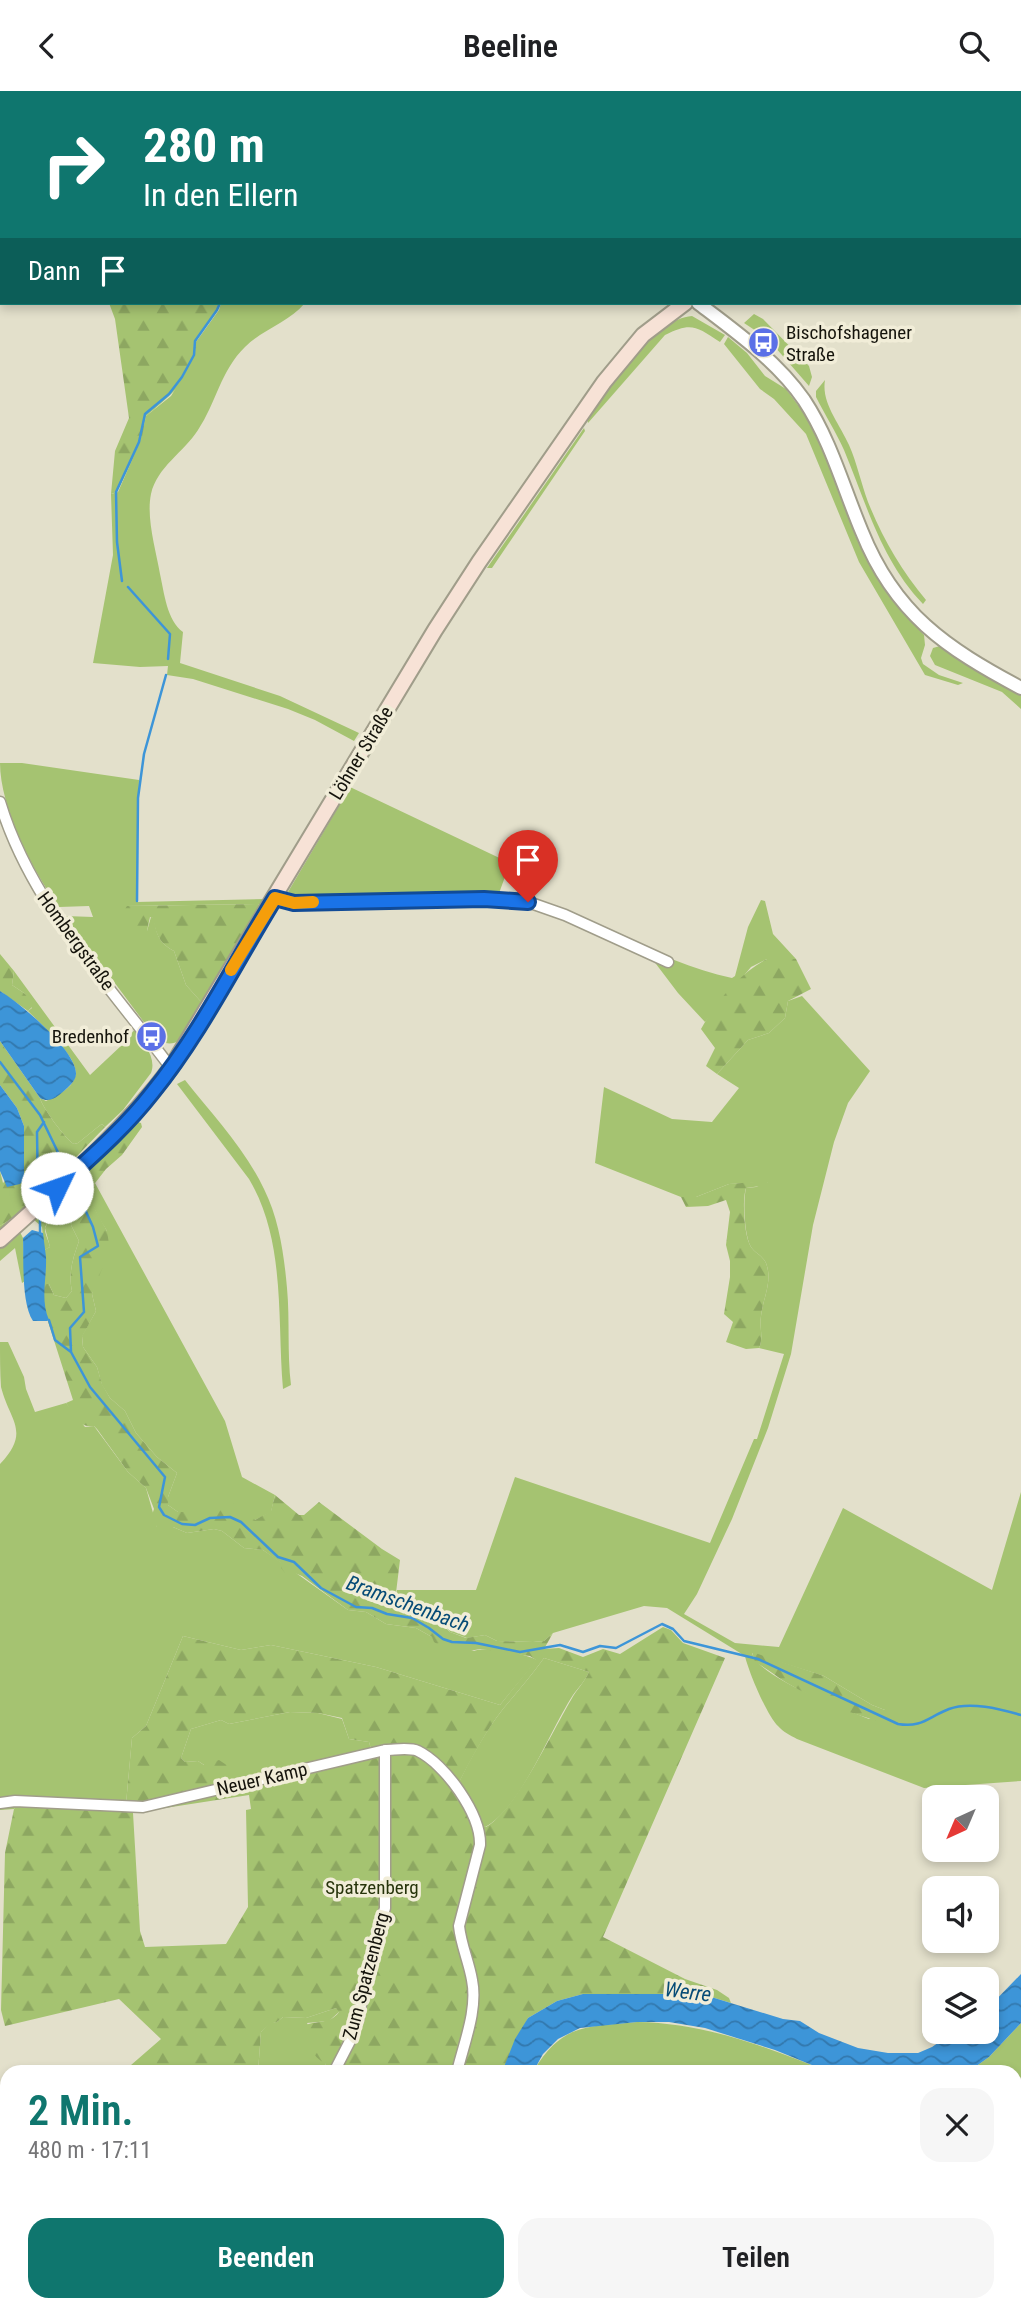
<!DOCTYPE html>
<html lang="de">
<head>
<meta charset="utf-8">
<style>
	:root { --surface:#fff; --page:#f6f6f6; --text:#202124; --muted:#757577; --accent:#0f766e }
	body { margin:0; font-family:"Roboto Condensed",sans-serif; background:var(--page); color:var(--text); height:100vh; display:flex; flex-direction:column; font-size:26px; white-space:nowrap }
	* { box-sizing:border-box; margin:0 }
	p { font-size:23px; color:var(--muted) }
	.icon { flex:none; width:38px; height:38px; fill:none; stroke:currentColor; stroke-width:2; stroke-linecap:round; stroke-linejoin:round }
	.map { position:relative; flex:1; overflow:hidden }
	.drawer { position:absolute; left:0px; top:1974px; width:1022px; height:247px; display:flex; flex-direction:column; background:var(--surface); border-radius:21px 21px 0 0; box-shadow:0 4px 10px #0003 }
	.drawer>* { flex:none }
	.banner { position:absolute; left:0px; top:0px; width:1022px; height:214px; box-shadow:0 4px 10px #0003; background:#0f766e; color:#fff; overflow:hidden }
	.needle { width:46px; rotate:224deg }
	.controls { position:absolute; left:922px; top:1694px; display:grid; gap:14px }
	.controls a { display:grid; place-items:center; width:77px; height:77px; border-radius:14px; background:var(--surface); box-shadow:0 4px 10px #0003; font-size:35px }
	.pin { position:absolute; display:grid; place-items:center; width:60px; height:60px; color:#fff; margin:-72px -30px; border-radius:50% 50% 50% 0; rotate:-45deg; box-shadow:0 0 7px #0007 }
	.pin .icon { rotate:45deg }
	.me { position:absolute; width:77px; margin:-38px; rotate:48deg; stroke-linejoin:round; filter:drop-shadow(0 0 5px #0008) }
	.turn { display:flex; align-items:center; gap:24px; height:147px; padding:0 28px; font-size:32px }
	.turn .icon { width:91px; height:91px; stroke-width:2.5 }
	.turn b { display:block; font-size:49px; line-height:60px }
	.then { display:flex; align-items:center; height:66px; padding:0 28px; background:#0003; gap:14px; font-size:26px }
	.round { display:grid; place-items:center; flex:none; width:74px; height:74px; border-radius:21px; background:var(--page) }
	.head { display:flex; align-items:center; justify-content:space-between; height:119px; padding:0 28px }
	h1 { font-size:42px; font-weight:600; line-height:52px; color:var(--accent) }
	.action { display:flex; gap:14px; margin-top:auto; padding:14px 28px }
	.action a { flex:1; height:80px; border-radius:21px; background:var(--accent); color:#fff; font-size:28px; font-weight:600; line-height:80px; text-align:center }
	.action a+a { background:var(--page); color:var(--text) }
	header { display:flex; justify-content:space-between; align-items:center; height:91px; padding:0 28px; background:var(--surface); font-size:32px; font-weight:600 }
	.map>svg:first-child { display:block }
	.grass { fill:#a5c371; fill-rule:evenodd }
	.forest { fill:url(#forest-firs); fill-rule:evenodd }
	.water { fill:url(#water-waves) }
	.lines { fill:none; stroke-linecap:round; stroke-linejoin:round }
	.stream { stroke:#3d95d8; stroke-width:2.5 }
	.minor-casing { stroke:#a09d8a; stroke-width:13 }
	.tertiary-casing { stroke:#a09d8a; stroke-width:16 }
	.secondary-casing { stroke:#a09d8a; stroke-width:18 }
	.minor { stroke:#fff; stroke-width:10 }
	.tertiary { stroke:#fff; stroke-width:12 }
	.secondary { stroke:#f7e2d6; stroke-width:14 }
	.rail-casing { stroke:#424136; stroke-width:5 }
	.rail { stroke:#f1edd8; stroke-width:2.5; stroke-dasharray:8; stroke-linecap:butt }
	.route-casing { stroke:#114b97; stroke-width:18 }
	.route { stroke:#1a73e8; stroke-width:12 }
	.slow { stroke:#f59e0b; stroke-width:12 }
	.labels { text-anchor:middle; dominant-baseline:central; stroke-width:7; stroke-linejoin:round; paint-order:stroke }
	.poi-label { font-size:19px; fill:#15140c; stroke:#f1edd8; text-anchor:start }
	.street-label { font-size:19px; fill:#15140c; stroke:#f1edd8 }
	.park-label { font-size:19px; fill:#27340b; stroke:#f1edd8 }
	.water-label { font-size:21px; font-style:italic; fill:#064b76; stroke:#f1edd8 }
</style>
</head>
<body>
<header><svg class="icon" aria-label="back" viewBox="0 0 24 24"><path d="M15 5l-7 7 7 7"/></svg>Beeline<svg class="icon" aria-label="search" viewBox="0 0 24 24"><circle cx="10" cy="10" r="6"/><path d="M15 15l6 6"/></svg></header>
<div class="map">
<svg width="1021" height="2220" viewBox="0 0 1021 2220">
	<defs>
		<pattern id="forest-firs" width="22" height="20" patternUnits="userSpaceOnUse" patternTransform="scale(1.75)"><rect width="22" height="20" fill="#a5c371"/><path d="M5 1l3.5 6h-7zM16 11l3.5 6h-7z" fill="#8da761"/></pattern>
		<pattern id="water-waves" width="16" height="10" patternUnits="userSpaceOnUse" patternTransform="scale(1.75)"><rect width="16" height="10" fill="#3d95d8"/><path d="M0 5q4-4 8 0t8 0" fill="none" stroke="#3278ae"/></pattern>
	</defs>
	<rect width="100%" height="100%" fill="#e3e0cb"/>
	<path class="grass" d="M221,212H305C288,232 263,238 245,256C221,279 216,312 198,339C184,361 157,376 151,403C146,427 156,459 160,483C164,501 167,530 183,541L180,572L280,605L359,642L354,650L315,629L288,618L193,588L167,584L168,575L140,576L93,572L113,464L111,403L118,401L140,351L146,325L171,305L196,265V251L219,219Z
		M754,223L763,228L809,275L812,286L809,295L768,248L744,232Z
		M692,225L725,244L720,251C696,235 691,231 665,244L588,332L587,327C607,298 655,227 692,225Z
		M728,246L747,262L765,285L786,298L804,322L829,371L856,446L869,470L899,516L924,544L925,554L921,567L923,573L939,584L963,592L958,594L925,584L859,471L806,343L774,308L760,298L724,253Z
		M825,289C821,312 840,333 849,354C857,372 861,392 868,411C883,448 901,479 926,509L923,513C881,469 867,414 844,359C836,341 825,324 816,306V300Z
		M584,337L585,340L492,477H487Z
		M940,555L960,570L1021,604V618L1002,601L935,574L930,565L933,557Z
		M0,672H22L139,689L136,811L266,808L263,815L258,813L127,815L147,840L151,826L154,827C156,843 159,852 174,860L186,894L203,913L180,949C171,955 163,953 155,946L65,825L93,826L89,815L59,816C33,781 0,716 0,672Z
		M350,696L510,772L498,805C582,814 650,870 732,887L735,885L748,836L761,809L765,810L773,843L796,868H767L751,876L705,931L678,902L653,869L546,819L521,813L496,811L299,814L298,807L288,801Z
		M14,880L90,984L123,953L135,938C143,951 157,967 151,982L123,1019L105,1036L102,1033L99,1035L78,1052L74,1053C66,1049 42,1016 40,1007L46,1010C56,1004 71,999 75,986C82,969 40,932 28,920L32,917L24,902L12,894Z
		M802,905L870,980L848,1012L834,1051L813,1134L791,1263L768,1337L732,1428L697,1503L684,1523L735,1552L779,1556L843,1417L992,1499L1021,1401V1690L924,1697L797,1648C790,1644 783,1641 778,1635C767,1625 748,1579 745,1565L667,1517L644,1515L553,1542L544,1550L533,1551L497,1550L485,1544L467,1547L450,1541L443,1533L395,1510L397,1499H476L515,1386L710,1452L754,1348H757L784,1263L759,1257C764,1246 759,1237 761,1225C763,1207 773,1190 766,1172C763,1165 755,1162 751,1156C744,1144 743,1110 746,1097L756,1096L768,1091L729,1093L696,1106H681L595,1072L604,996L672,1028L712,1031L739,997L717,983L748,949L769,942L785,927L788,910ZM752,1562L824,1585L872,1614L885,1619L869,1628C843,1617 759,1587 752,1562Z
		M185,989C212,1023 245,1058 264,1098C279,1128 284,1163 287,1197C290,1229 287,1262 291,1294L283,1298C277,1229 286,1150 249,1088L177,993Z
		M69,1076L75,1090L20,1141L23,1147L25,1190L22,1192L15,1157L0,1170V1135L26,1118Z
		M95,1092L225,1330L242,1386L275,1404L271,1421L255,1429L178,1421L168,1414V1406L177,1382L157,1366L136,1342L125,1320L110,1307L102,1294L97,1276L83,1256L82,1245L96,1220L92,1203L107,1140C99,1127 85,1107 95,1092Z
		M63,1122H68L73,1126L71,1134L79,1150C73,1167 68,1182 72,1200L66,1207L54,1204L49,1193H44V1159L50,1156L45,1137L47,1133Z
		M0,1251H8L24,1286L26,1298L35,1321L66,1312L85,1336L94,1335L128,1381L146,1397L157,1436H173L187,1442L214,1438L222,1440L244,1457L263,1459L272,1465L348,1519L366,1521L386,1533L416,1537L432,1546L474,1560C486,1555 526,1563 537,1569L500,1614L376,1576L271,1554L241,1559L183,1545L146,1635L132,1647L126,1713H17L14,1718L0,1719V1373C31,1340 10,1331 1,1296C0,1282 0,1265 0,1251Z
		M544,1567L589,1581C585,1590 579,1596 573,1604C550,1639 521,1717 485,1736L481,1734L458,1693C471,1667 485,1641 503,1618C517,1601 531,1585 544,1567Z
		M290,1621L318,1622L342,1628L349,1648L369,1651L371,1658L229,1690L198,1670L185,1671L181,1667L191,1638L221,1629L229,1633Z
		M336,1917L340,1920L329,1930L307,1932L326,1973L322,1981H258L261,1941L269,1932L277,1931L283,1926L306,1927Z
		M637,1931C705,1932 767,1956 829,1981H533C562,1932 586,1936 637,1931Z
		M1021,1932V1986L1015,1992V1981H968L989,1966Z"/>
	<path class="forest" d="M109,212H221C216,226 203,236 197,249C195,254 197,261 196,266C188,291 165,309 146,325L141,351L117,401L111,403L115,360L129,327L115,228Z
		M258,813L263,815L203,913L186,894L174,860C159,852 156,843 153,827L150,826L147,840L140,844L127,843C121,832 119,826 127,815Z
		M0,863L14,880L12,894L24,902L34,914L28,920L0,900Z
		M767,868H796L811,898L788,910L785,927L769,942L748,949L717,983L706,975L715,957L701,938C716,911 740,882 767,868Z
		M0,950L40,1007C42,1016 66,1049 74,1053L78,1052L99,1035L102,1033L105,1036L26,1118L0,1135V1080L3,1092L24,1071V1035L17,1017L0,994Z
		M138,1031L141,1032L142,1036L122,1064L106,1078L92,1096L91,1105L96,1120L107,1140L109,1153L106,1168L92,1203L96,1220L82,1246L83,1256L97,1276L102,1293L110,1307L125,1320L136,1342L157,1366L177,1382L168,1406V1414L178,1421H188L230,1410L255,1429L271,1420L275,1404L299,1424H304L319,1411L382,1458L400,1469L395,1510L411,1512L428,1521L450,1541L466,1547L485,1544L497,1550L533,1551L544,1550L553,1542L544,1558L559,1557L583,1566L603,1558L620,1563L663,1536L671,1539L683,1552L725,1567L603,1846L685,1888L717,1899L729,1907L731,1912L708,1905L583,1903L557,1910L528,1927L502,1981H322L326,1973C315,1966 311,1963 315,1950L301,1944L299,1937C313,1928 329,1935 339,1921L336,1917L306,1927L283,1926L277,1931L269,1933L261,1941L258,1981H123L161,1948L119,1908L5,1935L1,1919L5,1762L14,1718L17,1713H126L132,1647L146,1635L183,1545L241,1559L271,1554L376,1576L500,1614L536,1569L530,1565L480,1558L464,1561L443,1557L434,1551L432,1546L416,1537L386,1533L366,1521L348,1519L302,1485L292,1481L285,1482L281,1477V1472L263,1459L244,1457L222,1440L214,1438L187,1442L173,1436H157L151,1427L154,1418L146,1397L128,1381L97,1338L94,1335C78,1337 74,1324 66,1312L73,1309L44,1218V1193H49L54,1204L66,1207L72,1200C68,1182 73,1167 79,1150L71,1134L73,1126L68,1122C61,1122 45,1130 45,1138C45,1144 49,1150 50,1156L44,1159L42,1136L33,1128ZM544,1567L589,1581C584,1592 576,1599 571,1609C552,1641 516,1719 486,1736L481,1734L458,1693C472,1667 485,1641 503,1618C517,1601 531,1585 544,1567ZM290,1621L318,1622L342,1627L349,1648L369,1651L371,1658L229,1690L231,1677L219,1669L204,1674L198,1670L185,1671L181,1667L191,1638L221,1629L229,1633ZM249,1704L251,1718L246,1719L248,1816L226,1853L145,1856L140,1840L133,1722Z
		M768,1090L767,1094L746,1097C742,1109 744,1145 751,1156C755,1162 763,1165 766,1172C773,1190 763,1207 761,1225C759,1237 764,1246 759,1257L746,1258L726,1251L733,1231L724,1223L730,1186V1170L726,1154L730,1121L726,1109L708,1115L686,1116L681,1106H696L729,1093Z
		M752,1561L824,1585L872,1614L885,1619L887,1629L885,1632C852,1623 817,1610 787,1592C776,1585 766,1577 755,1571Z
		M0,2056L7,2061V2214H303L297,2220H0Z"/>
	<path class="water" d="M0,900C19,911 77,960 76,983C76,990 68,996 64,1000C56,1007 49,1012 40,1007L0,950Z
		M0,994L17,1017L24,1035V1089L20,1093L7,1096L0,1080Z
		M32,1139L43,1142C44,1150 45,1158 46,1166C47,1188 40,1208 49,1229L47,1230H33C21,1212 24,1169 23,1147Z
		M1021,1883V1932L989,1966L968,1981H829L775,1959L705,1937L669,1931H637L580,1937L558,1948L543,1963L533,1981H502L515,1948L528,1927L557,1910L583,1903H684L708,1905L783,1928L800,1930L819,1942L858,1957L888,1962H918L932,1956L954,1941H987V1918Z"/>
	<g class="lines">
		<path class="stream" d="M311,2L315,0
			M391,2V1
			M0,176L2,174
			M122,490L117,451L116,401L139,351L145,323L169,303L182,286L194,264L195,250L217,219L220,212
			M128,496L170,543L168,568
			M137,810L138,707L144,663L166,584
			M0,971L40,1024L65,1076
			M73,1092L93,1136L98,1155L80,1166L84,1221L70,1237L71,1261L90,1296L165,1386L159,1416L164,1424L182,1433L195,1434L210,1427L230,1426L241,1431L278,1466L294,1471L321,1497L356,1516L372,1517L387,1523L412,1527L429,1537L443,1548L452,1551L476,1552L520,1561L560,1554L583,1561L600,1555L616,1557L662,1533L673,1538L684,1550L758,1568L898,1633C922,1637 928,1626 949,1618C970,1610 1000,1618 1021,1624
			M38,1107L37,1041L44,1031
			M40,1122V1143
			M49,1229L55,1249L71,1261"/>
		<defs>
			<path id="minor" d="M297,2L302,0
				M0,169L2,168
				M0,711C30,812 109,894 171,977
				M275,807L294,812L484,808L528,811L565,824L668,871
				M0,1712L15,1710L143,1716L385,1659C395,1659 409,1656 418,1660C445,1673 481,1723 480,1754L459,1835C461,1854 469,1871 472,1889C478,1918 464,1952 457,1981
				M334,1981L350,1950L358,1929L368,1878L385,1817V1659
				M1015,2096L1021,2099
				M0,2177L7,2175
				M353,2220L357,2214"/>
			<path id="tertiary" d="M415,0L418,2
				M698,212C735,240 777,270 804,309C831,350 843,396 862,441C895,523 946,557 1021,597"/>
			<path id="secondary" d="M1020,158H1021
				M0,1149C60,1095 122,1042 171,977L435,539L479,471L604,291L643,244L685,212"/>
		</defs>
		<use href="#minor" class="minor-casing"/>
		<use href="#tertiary" class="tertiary-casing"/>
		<use href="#secondary" class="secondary-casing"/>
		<use href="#minor" class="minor"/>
		<use href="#tertiary" class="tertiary"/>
		<use href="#secondary" class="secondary"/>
		<defs>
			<path id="rail" d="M1015,1999L1021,1993
				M1015,2031L1021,2025
				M1015,2047L1021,2041
				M832,2220L839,2214
				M848,2220L854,2214"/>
		</defs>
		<use href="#rail" class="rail-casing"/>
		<use href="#rail" class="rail"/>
	</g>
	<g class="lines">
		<defs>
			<path id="route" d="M57,1097C90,1067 124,1038 152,1002C200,943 235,872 275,807L294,812L484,808L528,811"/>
		</defs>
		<use href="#route" class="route-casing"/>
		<use href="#route" class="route"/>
		<path class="slow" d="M231,879L275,807L294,812L313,811"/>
	</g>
	<defs>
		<symbol id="bus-disc" viewBox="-11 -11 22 22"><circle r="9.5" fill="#5b70e7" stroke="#f1edd8"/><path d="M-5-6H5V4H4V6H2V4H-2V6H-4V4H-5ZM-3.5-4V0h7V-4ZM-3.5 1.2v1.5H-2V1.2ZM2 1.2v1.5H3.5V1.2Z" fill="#fff"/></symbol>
	</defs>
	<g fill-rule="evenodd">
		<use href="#bus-disc" x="746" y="234" width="35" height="35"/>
		<use href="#bus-disc" x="134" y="928" width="35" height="35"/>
	</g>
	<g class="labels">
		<g class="poi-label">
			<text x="786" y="241">Bischofshagener<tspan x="786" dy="22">Straße</tspan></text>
			<text x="129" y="945" text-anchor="end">Bredenhof</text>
		</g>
		<g class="street-label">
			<text transform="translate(361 662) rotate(-59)">Löhner Straße</text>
			<text transform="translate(76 850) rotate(54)">Hombergstraße</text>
			<text transform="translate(262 1688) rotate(-13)">Neuer Kamp</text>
			<text transform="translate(366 1885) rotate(-75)">Zum Spatzenberg</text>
		</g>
		<g class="park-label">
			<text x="372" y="1796">Spatzenberg</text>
		</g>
		<g class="water-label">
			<text transform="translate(408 1513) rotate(20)">Bramschenbach</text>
			<text transform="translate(688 1901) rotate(7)">Werre</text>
		</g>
	</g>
</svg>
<div class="controls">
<a><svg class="needle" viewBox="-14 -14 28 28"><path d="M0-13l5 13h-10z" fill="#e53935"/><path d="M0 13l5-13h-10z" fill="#757577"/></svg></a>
<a><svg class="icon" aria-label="sound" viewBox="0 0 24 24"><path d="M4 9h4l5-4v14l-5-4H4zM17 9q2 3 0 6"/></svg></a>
<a><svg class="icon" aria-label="layers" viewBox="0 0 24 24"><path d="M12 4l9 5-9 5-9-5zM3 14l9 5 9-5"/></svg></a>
</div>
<div class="pin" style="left:528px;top:811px;background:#d93025"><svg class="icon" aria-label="arrive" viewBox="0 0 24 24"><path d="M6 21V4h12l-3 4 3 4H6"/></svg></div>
<svg class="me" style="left:57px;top:1097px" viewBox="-20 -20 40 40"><circle r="19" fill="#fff"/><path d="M0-13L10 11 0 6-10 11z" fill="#1a73e8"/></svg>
<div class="banner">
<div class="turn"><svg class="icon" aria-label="right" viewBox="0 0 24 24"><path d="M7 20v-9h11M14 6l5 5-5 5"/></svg><div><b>280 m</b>In den Ellern</div></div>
<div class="then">Dann<svg class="icon" aria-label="arrive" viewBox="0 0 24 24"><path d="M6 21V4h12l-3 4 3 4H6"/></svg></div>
</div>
<section class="drawer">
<div class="head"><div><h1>2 Min.</h1><p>480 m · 17:11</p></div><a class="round"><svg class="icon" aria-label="close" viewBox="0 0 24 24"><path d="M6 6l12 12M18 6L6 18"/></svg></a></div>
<div class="action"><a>Beenden</a><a>Teilen</a></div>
</section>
</div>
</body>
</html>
